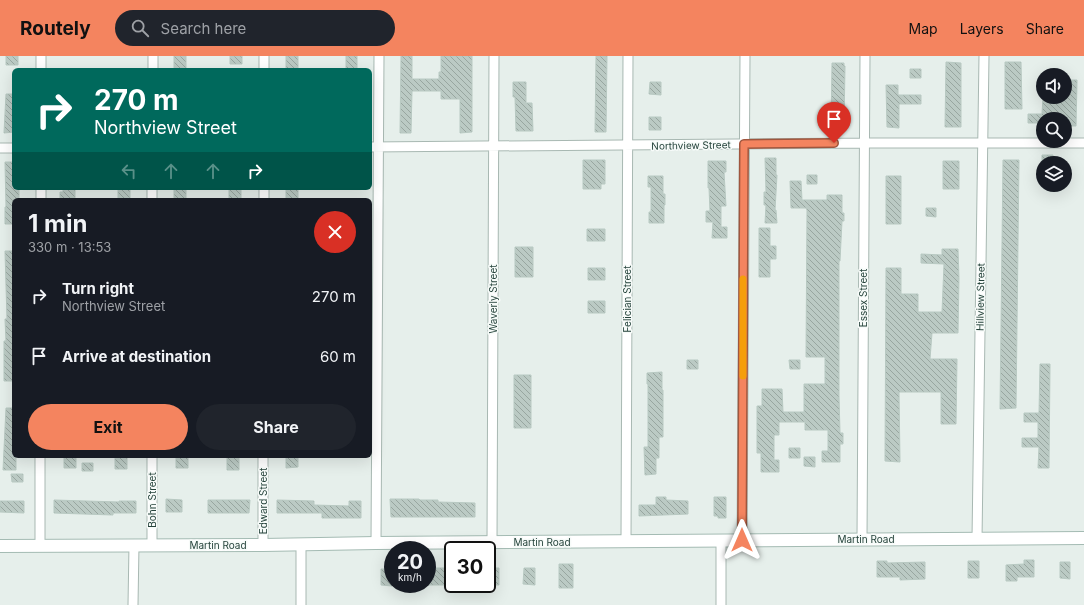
<!DOCTYPE html>
<html lang="en">
<head>
<meta charset="utf-8">
<style>
	:root { --surface:#171b24; --page:#20242c; --text:#f1f3f6; --muted:#9ea1a6; --accent:#f4845f }
	body { margin:0; font-family:Inter,sans-serif; background:var(--page); color:var(--text); height:100vh; display:flex; flex-direction:column; font-size:15px; white-space:nowrap }
	* { box-sizing:border-box; margin:0 }
	p { font-size:13px; color:var(--muted) }
	.icon { flex:none; width:22px; height:22px; fill:none; stroke:currentColor; stroke-width:2; stroke-linecap:round; stroke-linejoin:round }
	.map { position:relative; flex:1; overflow:hidden }
	.details { position:absolute; left:12px; top:142px; width:360px; height:260px; display:flex; flex-direction:column; background:var(--surface); border-radius:6px; box-shadow:0 4px 16px #0002 }
	.details>* { flex:none }
	.banner { position:absolute; left:12px; top:12px; width:360px; height:122px; border-radius:6px; box-shadow:0 4px 16px #0002; background:#00695c; color:#fff; overflow:hidden }
	.tools { position:absolute; left:1036px; top:12px; display:grid; gap:8px }
	.tools a { display:grid; place-items:center; width:36px; height:36px; border-radius:50%; background:var(--surface); box-shadow:0 4px 16px #0002; font-size:20px }
	.speed { position:absolute; left:384px; top:485px; display:flex; gap:8px; font-size:20px; font-weight:700; text-align:center }
	.speed>* { display:grid; place-content:center; width:52px; height:52px; border-radius:50%; background:var(--surface); box-shadow:0 4px 16px #0002; line-height:1 }
	.speed small { font-size:10px; font-weight:400 }
	.speed .limit { border:2px solid #111; border-radius:6px; background:#fff; color:#111 }
	.pin { position:absolute; display:grid; place-items:center; width:34px; height:34px; color:#fff; margin:-41px -17px; border-radius:50% 50% 50% 0; rotate:-45deg; box-shadow:0 0 4px #0007 }
	.pin .icon { rotate:45deg }
	.me { position:absolute; width:44px; margin:-22px; rotate:0deg; stroke-linejoin:round; filter:drop-shadow(0 0 3px #0008) }
	.turn { display:flex; align-items:center; gap:14px; height:84px; padding:0 16px; font-size:18px }
	.turn .icon { width:52px; height:52px; stroke-width:2.5 }
	.turn b { display:block; font-size:28px; line-height:34px }
	.lanes { display:flex; align-items:center; height:38px; padding:0 16px; background:#0003; justify-content:center; gap:20px; direction:ltr }
	.lanes .off { opacity:.35 }
	.round { display:grid; place-items:center; flex:none; width:42px; height:42px; border-radius:21px; background:var(--page) }
	.summary { display:flex; align-items:center; justify-content:space-between; height:68px; padding:0 16px }
	h1 { font-size:24px; font-weight:700; line-height:30px }
	.cta { display:flex; gap:8px; margin-top:auto; padding:8px 16px }
	.cta a { flex:1; height:46px; border-radius:24px; background:var(--accent); color:#111; font-size:16px; font-weight:700; line-height:46px; text-align:center }
	.cta a+a { background:var(--page); color:var(--text) }
	ul { padding:0; list-style:none }
	li { display:flex; align-items:center; gap:12px; height:60px; padding:0 16px }
	li div { flex:1 }
	li b { display:block; font-size:15px }
	li em { font-style:normal }
	header { display:flex; align-items:center; gap:24px; box-sizing:border-box; height:56px; padding:0 20px; background:var(--accent); color:#111 }
	header strong { font-size:19px }
	nav { display:flex; gap:22px; margin-inline-start:auto; font-size:14px }
	.search { width:280px; height:36px; background:var(--page); display:flex; align-items:center; gap:10px; box-sizing:border-box; padding:0 14px; border-radius:22px; color:var(--muted); font-size:15px }
	.map>svg:first-child { display:block }
	.building { fill:url(#building-back-hatch); stroke:#b8c9c2 }
	.lines { fill:none; stroke-linecap:round; stroke-linejoin:round }
	.street-casing { stroke:#a8b8b2; stroke-width:11 }
	.secondary-casing { stroke:#a4bbb3; stroke-width:14 }
	.street { stroke:#fff; stroke-width:9 }
	.secondary { stroke:#fff; stroke-width:12 }
	.route-casing { stroke:#9f563e; stroke-width:10 }
	.route { stroke:#f4845f; stroke-width:7 }
	.slow { stroke:#f59e0b; stroke-width:7 }
	.labels { text-anchor:middle; dominant-baseline:central; stroke-width:3; stroke-linejoin:round; paint-order:stroke }
	.street-label { font-size:10px; fill:#24423a; stroke:#f7fbf9 }
</style>
</head>
<body>
<header>
<strong>Routely</strong>
<div class="search"><svg class="icon" aria-label="search" viewBox="0 0 24 24"><circle cx="10" cy="10" r="6"/><path d="M15 15l6 6"/></svg>Search here</div>
<nav><a>Map</a><a>Layers</a><a>Share</a></nav>
</header>
<div class="map">
<svg width="1084" height="549" viewBox="0 0 1084 549">
	<defs>
		<pattern id="building-back-hatch" width="6" height="6" patternUnits="userSpaceOnUse"><rect width="6" height="6" fill="#bbcac4"/><path d="M-1 5l2 2M0 0l6 6M5-1l2 2" fill="none" stroke="#98a6a0"/></pattern>
	</defs>
	<rect width="100%" height="100%" fill="#e6efeb"/>
	<path class="building" d="M6,0H18V9H6Z
		M174,0H186V14H174Z
		M230,0H242V8H230Z
		M286,0H298V14H286Z
		M346,0H357V14H346Z
		M401,0H412V23H439V16H441V0H472V76L460,77V43H441V35H412L411,77H400Z
		M596,0H607L606,76H595Z
		M946,6L961,7V71H945Z
		M1005,6H1021L1022,53H1005Z
		M832,7H844V10H845L844,69H843V73L831,72Z
		M910,13H921V22H910Z
		M1065,24H1077L1076,70H1065V63H1043V67H1028V58H1042L1043,41H1065Z
		M513,26H526V47H532L533,75H516L515,41H513Z
		M650,26H661V39L649,38Z
		M886,29H898V39H921V48H899V72L887,71Z
		M6,38H14V76L4,77Z
		M649,61H661V74H649Z
		M1042,99H1053V107H1042Z
		M765,102H776V119H777L775,154H776L777,167H765L766,149H764V136H766Z
		M583,104H605V128H601V133H583Z
		M1003,104H1019L1016,352L1000,353Z
		M708,105H726V116H724L726,150H721V171H727V182H712L713,166H706V155H710L709,132H708Z
		M943,105H959V133H943Z
		M5,106H14V132H19V144H14V168H5V151H6Z
		M807,119H817V128H807Z
		M648,120H663V138H665V149H664V167H649V156H651V131H648Z
		M886,120H901V168H886Z
		M790,125H801L802,144H827V139H842V157H844V165H842L840,205H839V340L840,377H843V388H840V406H822V395H828V374H805V366H779V379H774V404H779V416H761V397H757V350H762V333H782L783,356H804V328H825V301H806L807,154L806,152H791Z
		M63,132H75V144H60V136H63Z
		M118,132H130V144H118Z
		M174,132H186V144H174Z
		M229,132H241V144H229Z
		M286,132H298V144H286Z
		M926,152H936V161L926,160Z
		M759,172H770V190H776V203H770V221H759Z
		M587,173H605V185H587Z
		M515,191H533V221H515Z
		M942,193H958L959,222L958,277H932L930,303H957L956,368H941V336H899L900,406L885,405L886,212H901V238H918V256H942L944,208L921,207V198L942,199Z
		M5,195H14V325H4V285H6L5,263H7Z
		M588,212H605V224H588Z
		M588,245H605V257H588Z
		M687,304H698V313H687Z
		M789,304H800V313H790Z
		M1040,308H1050L1049,412H1038L1039,391H1022V382H1038V366H1024V357H1039Z
		M662,316V334H663V381H659V402H656V418L645,419L644,391H648V328H647V317Z
		M514,319H531V372H514Z
		M6,352H14V400H16V414H3Z
		M789,392H800V402H789Z
		M64,400H76V412H64Z
		M115,400H127V413H115Z
		M176,400H188V412H176Z
		M227,400H239V414H227Z
		M286,400H298V411L286,412Z
		M804,401H815V411L804,410Z
		M82,407H93V415H82Z
		M11,418H23V426H12Z
		M656,441H666V444L688,445V458L639,460V449H656Z
		M714,441H726V462H718V460H714Z
		M166,443L182,444V456H166Z
		M390,443H419L420,444H438V446L475,447V461H391Z
		M54,444L119,446V445H136V457H113V459L54,457Z
		M208,444H250L249,457H208Z
		M277,444L314,445V449L349,450V445H361V462H322V457H277Z
		M0,445H24V457L0,456Z
		M1024,504H1034V521H1017V525H1006V509L1024,508Z
		M877,505H887V507L925,506V523L900,524V521H877Z
		M968,505H979V522H968Z
		M1060,506H1070V523L1060,522Z
		M559,508H573V532H559Z
		M427,512H453V529H427Z
		M487,512H499V529H487Z
		M524,512H535V529L523,528Z
		M381,513H392V530L381,529Z"/>
	<g class="lines">
		<defs>
			<path id="street" d="M41,14V0
				M153,14V0
				M264,14V0
				M370,91L865,87H1084
				M0,92H14
				M41,144V132
				M152,144V132
				M264,144V132
				M862,483L865,0
				M977,483L984,0
				M721,484V549
				M742,484L745,0
				M626,485L628,0
				M492,486L494,0
				M376,487L379,0
				M152,489V400
				M263,489V400
				M301,489V549
				M40,490V400
				M133,549L134,489"/>
			<path id="secondary" d="M0,490L263,489L376,487L1084,482"/>
		</defs>
		<use href="#street" class="street-casing"/>
		<use href="#secondary" class="secondary-casing"/>
		<use href="#street" class="street"/>
		<use href="#secondary" class="secondary"/>
	</g>
	<g class="lines">
		<defs>
			<path id="route" d="M742,484L744,88L834,87"/>
		</defs>
		<use href="#route" class="route-casing"/>
		<use href="#route" class="route"/>
		<path class="slow" d="M743,320V223"/>
	</g>
	<g class="labels">
		<g class="street-label">
			<text transform="translate(691 89) rotate(-1)">Northview Street</text>
			<text transform="translate(980 241) rotate(-89)">Hillview Street</text>
			<text transform="translate(863 242) rotate(-90)">Essex Street</text>
			<text transform="translate(493 243) rotate(-90)">Waverly Street</text>
			<text transform="translate(627 243) rotate(-90)">Felician Street</text>
			<text transform="translate(152 444) rotate(-90)">Bohn Street</text>
			<text transform="translate(263 445) rotate(-90)">Edward Street</text>
			<text x="866" y="483">Martin Road</text>
			<text x="542" y="486">Martin Road</text>
			<text x="218" y="489">Martin Road</text>
		</g>
	</g>
</svg>
<div class="tools">
<a><svg class="icon" aria-label="sound" viewBox="0 0 24 24"><path d="M4 9h4l5-4v14l-5-4H4zM17 9q2 3 0 6"/></svg></a>
<a><svg class="icon" aria-label="search" viewBox="0 0 24 24"><circle cx="10" cy="10" r="6"/><path d="M15 15l6 6"/></svg></a>
<a><svg class="icon" aria-label="layers" viewBox="0 0 24 24"><path d="M12 4l9 5-9 5-9-5zM3 14l9 5 9-5"/></svg></a>
</div>
<div class="speed"><div>20<small>km/h</small></div><div class="limit">30</div></div>
<div class="pin" style="left:834px;top:87px;background:#d93025"><svg class="icon" aria-label="arrive" viewBox="0 0 24 24"><path d="M6 21V4h12l-3 4 3 4H6"/></svg></div>
<svg class="me" style="left:742px;top:484px" viewBox="-20 -20 40 40"><path d="M0-17L14 15 0 8-14 15z" fill="#f4845f" stroke="#fff" stroke-width="4"/></svg>
<div class="banner">
<div class="turn"><svg class="icon" aria-label="right" viewBox="0 0 24 24"><path d="M7 20v-9h11M14 6l5 5-5 5"/></svg><div><b>270 m</b>Northview Street</div></div>
<div class="lanes"><svg class="icon off" aria-label="left" viewBox="0 0 24 24"><path d="M17 20v-9H6M10 6l-5 5 5 5"/></svg><svg class="icon off" aria-label="ahead" viewBox="0 0 24 24"><path d="M12 20V5M6 11l6-6 6 6"/></svg><svg class="icon off" aria-label="ahead" viewBox="0 0 24 24"><path d="M12 20V5M6 11l6-6 6 6"/></svg><svg class="icon" aria-label="right" viewBox="0 0 24 24"><path d="M7 20v-9h11M14 6l5 5-5 5"/></svg></div>
</div>
<section class="details">
<div class="summary"><div><h1>1 min</h1><p>330 m · 13:53</p></div><a class="round" style="background:#d93025;color:#fff"><svg class="icon" aria-label="close" viewBox="0 0 24 24"><path d="M6 6l12 12M18 6L6 18"/></svg></a></div>
<ul>
<li><svg class="icon" aria-label="right" viewBox="0 0 24 24"><path d="M7 20v-9h11M14 6l5 5-5 5"/></svg><div><b>Turn right</b><p>Northview Street</p></div><em>270 m</em></li>
<li><svg class="icon" aria-label="arrive" viewBox="0 0 24 24"><path d="M6 21V4h12l-3 4 3 4H6"/></svg><div><b>Arrive at destination</b></div><em>60 m</em></li>
</ul>
<div class="cta"><a>Exit</a><a>Share</a></div>
</section>
</div>
</body>
</html>
